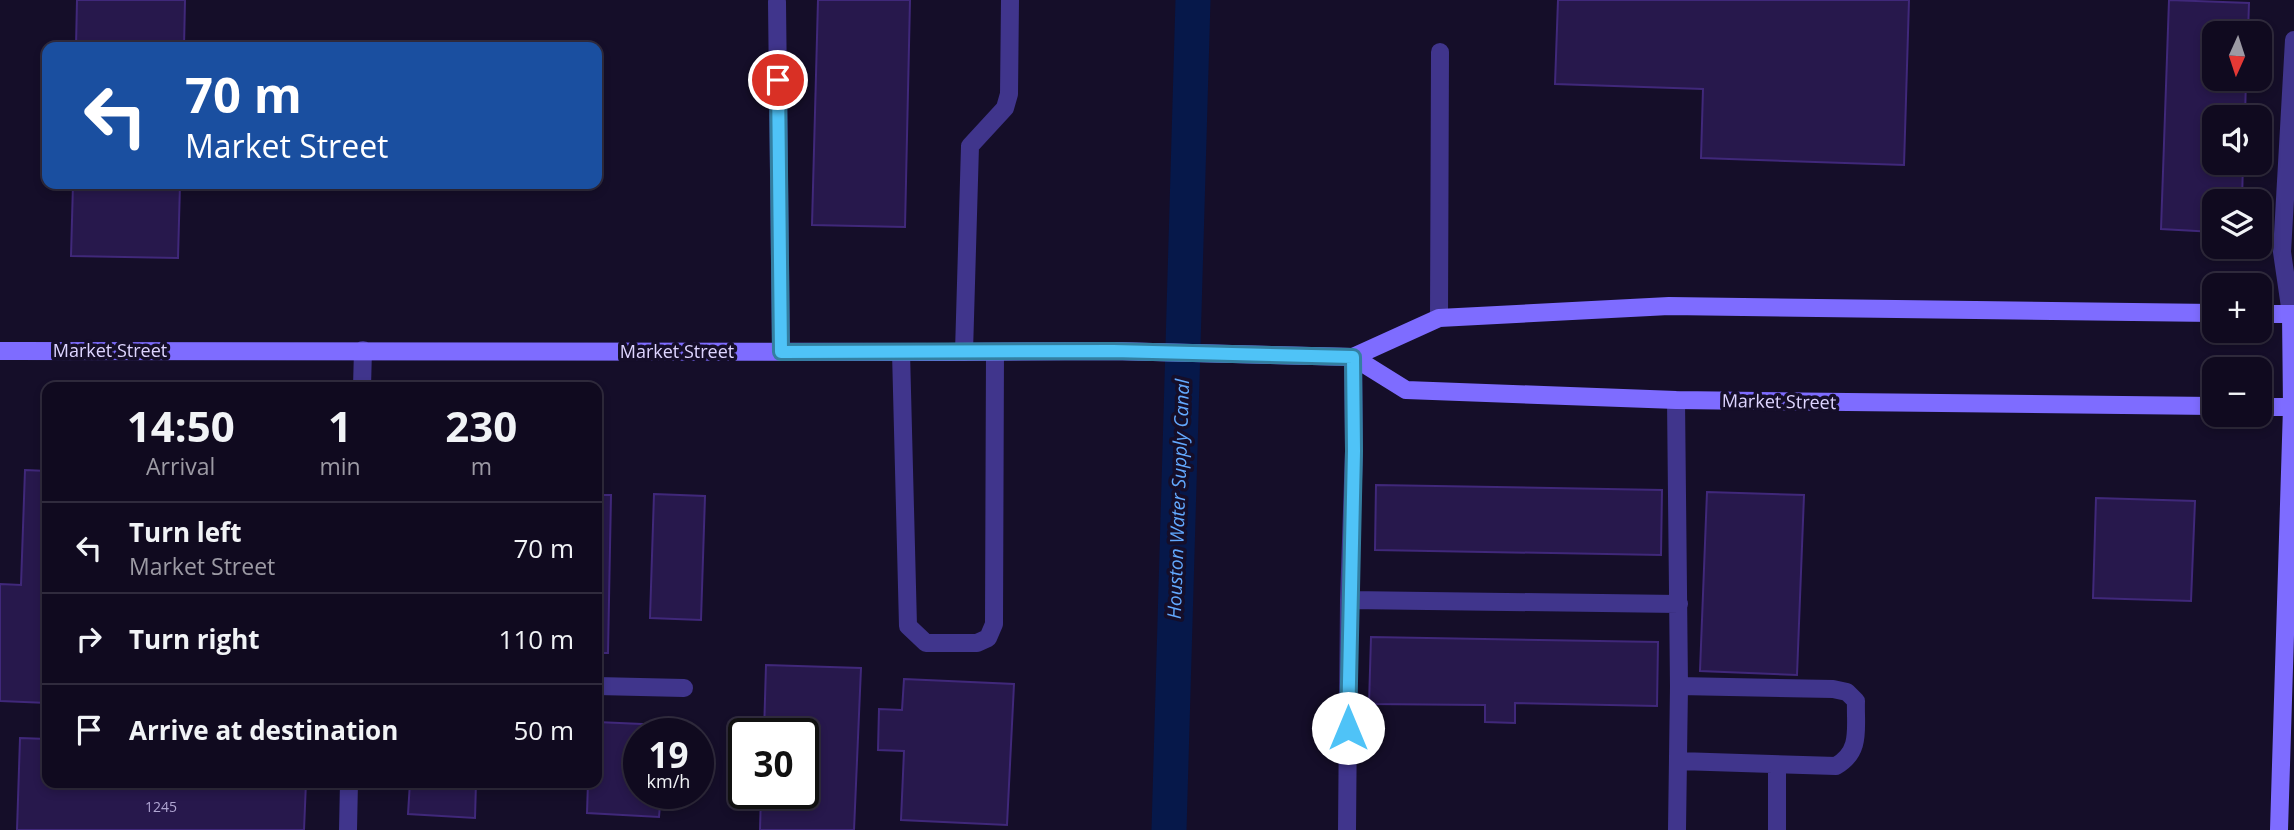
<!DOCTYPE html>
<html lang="en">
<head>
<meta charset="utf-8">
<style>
	:root { --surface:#100a1f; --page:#1e182c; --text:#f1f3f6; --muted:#9c9aa4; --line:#302b3d }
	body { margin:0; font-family:"Open Sans",sans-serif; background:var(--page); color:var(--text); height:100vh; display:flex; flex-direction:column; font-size:26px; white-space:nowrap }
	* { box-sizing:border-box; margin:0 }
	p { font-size:23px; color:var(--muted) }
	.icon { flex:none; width:38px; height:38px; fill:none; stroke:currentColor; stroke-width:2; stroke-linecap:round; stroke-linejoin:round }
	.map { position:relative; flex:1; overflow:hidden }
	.sheet { position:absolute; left:42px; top:382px; width:560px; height:406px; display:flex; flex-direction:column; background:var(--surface); border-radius:14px; box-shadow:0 4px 10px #0003,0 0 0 2px var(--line) }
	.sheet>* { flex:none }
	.guide { position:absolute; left:42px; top:42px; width:560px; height:147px; border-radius:14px; box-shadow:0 4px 10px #0003,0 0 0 2px var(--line); background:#1a4fa0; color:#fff; overflow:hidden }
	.needle { width:46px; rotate:183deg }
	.tools { position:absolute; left:2202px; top:21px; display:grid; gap:14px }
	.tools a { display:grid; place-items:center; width:70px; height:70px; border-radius:14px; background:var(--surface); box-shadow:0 4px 10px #0003,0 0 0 2px var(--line); font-size:35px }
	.speed { position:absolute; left:623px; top:718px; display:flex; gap:14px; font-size:35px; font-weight:700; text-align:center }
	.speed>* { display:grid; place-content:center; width:91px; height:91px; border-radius:50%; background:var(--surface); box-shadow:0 4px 10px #0003,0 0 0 2px var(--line); line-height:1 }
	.speed small { font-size:18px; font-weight:400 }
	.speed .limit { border:4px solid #111; border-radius:10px; background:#fff; color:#111 }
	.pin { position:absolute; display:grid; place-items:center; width:60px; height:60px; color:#fff; margin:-30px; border:4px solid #fff; border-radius:50%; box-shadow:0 2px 7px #0007 }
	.me { position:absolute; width:77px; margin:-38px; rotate:0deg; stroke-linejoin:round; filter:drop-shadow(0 0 5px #0008) }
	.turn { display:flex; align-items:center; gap:24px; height:147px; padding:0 28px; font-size:32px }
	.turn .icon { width:91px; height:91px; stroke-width:2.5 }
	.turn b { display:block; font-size:49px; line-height:60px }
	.eta { display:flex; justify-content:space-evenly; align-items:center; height:119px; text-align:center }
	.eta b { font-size:42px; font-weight:700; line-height:49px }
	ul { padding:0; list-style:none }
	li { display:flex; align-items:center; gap:21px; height:91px; padding:0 28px; border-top:2px solid var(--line) }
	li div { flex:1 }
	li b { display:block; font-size:26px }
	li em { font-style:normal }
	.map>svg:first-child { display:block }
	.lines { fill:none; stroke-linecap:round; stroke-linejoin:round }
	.canal { stroke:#06184a; stroke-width:35 }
	.building { fill:#27184c; stroke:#40287a; stroke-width:2 }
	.lane { stroke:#40358c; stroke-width:18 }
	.street { stroke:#40358c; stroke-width:18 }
	.secondary { stroke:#7e6cff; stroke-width:18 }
	.route-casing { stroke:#337fa1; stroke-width:18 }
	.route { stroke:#4fc3f7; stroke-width:12 }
	.labels { text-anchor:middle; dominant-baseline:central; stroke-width:7; stroke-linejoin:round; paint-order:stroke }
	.number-label { font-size:14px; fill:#b0a6d2 }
	.street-label { font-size:18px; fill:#ded5ff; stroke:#150e29 }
	.water-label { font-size:19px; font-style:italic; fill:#63a9ff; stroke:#150e29 }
</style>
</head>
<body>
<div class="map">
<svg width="2294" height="830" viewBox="0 0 2294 830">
	<rect width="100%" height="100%" fill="#150e29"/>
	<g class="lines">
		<path class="canal" d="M1169,830L1193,0"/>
	</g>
	<path class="building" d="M77,0H185L184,47H76Z
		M818,0H910L905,227L812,225Z
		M1558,0H1909L1904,165L1701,158L1703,89L1555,84Z
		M2169,0L2249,3L2248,33H2214V79H2246L2245,117H2214V163H2243L2242,201H2214V232L2161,229Z
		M73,184H180L178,258L71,256Z
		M25,470L47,471V703L0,701V584L21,585Z
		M1376,485L1662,490L1661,555L1375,550Z
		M1707,492L1804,495L1797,675L1700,671Z
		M654,494L705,496L701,620L650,618Z
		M597,495H611L608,653H597Z
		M2096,498L2195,501L2191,601L2093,598Z
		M1371,637L1658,642L1657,706L1515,703V723L1485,722V705L1369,704Z
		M766,665L861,668L854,830H760L761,793H803V733H764Z
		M904,679L1014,684L1007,825L901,820L904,751L878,750L879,709L902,710Z
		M597,722L664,725V733H639V793H661L659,817L587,813L588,782H597Z
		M20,738L47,739V782H306L304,830H17Z
		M410,782H476L475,818L408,814Z"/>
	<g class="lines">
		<path class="lane" d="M777,2L781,352
			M2291,314L2282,252L2294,40
			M901,352L908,626L926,643H977L988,638L994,624L995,352
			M964,352L970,146L1005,108L1009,94L1010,0
			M597,686L684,688"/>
		<path class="street" d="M1439,318L1440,52
			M362,387L363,350
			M1676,400L1679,686L1677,830
			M1349,600L1679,604
			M1679,761L1836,766C1862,751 1855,728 1856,701L1847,692L1833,689L1679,686
			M1777,765V830
			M348,830L349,782
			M1347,830L1349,600L1354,451L1353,357"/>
		<path class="secondary" d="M2259,314H2294
			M0,351L945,352L1113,351L1353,357L1439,318L1669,306L2214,313
			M1353,357L1406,390L1676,400L2214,406
			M2259,407H2294
			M2279,830L2292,407L2291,314"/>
	</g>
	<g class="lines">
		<defs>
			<path id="route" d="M778,80L781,352L1113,351L1353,357L1354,451L1348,728"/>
		</defs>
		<use href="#route" class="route-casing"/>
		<use href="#route" class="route"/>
	</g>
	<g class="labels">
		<g class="number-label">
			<text x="161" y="806">1245</text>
		</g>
		<g class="street-label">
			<text x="110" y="350">Market Street</text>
			<text x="677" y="351">Market Street</text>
			<text transform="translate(1779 401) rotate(1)">Market Street</text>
		</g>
		<g class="water-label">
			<text transform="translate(1178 499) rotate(-88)">Houston Water Supply Canal</text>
		</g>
	</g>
</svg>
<div class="tools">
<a><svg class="needle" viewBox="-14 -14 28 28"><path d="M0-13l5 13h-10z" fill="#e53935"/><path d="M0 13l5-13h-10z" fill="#9c9aa4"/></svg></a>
<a><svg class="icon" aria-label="sound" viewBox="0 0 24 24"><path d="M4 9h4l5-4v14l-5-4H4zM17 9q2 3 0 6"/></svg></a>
<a><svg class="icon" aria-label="layers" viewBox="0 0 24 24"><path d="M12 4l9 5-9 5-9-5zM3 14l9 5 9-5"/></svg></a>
<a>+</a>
<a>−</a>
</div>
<div class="speed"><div>19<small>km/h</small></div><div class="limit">30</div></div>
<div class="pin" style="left:778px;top:80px;background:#d93025"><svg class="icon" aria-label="arrive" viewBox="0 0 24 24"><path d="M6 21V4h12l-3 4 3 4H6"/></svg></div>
<svg class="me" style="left:1348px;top:728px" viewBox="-20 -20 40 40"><circle r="19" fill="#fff"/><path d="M0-13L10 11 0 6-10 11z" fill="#4fc3f7"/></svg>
<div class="guide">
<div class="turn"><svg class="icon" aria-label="left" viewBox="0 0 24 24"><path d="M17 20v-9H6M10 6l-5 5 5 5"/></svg><div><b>70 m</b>Market Street</div></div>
</div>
<section class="sheet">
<div class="eta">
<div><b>14:50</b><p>Arrival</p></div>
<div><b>1</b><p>min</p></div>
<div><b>230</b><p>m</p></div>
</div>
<ul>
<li><svg class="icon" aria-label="left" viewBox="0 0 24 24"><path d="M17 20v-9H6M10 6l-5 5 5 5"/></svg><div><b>Turn left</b><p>Market Street</p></div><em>70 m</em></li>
<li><svg class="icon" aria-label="right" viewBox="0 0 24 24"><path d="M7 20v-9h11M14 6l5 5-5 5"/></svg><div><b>Turn right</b></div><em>110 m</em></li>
<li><svg class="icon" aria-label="arrive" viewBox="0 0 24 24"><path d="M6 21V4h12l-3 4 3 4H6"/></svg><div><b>Arrive at destination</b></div><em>50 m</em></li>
</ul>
</section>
</div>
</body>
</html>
